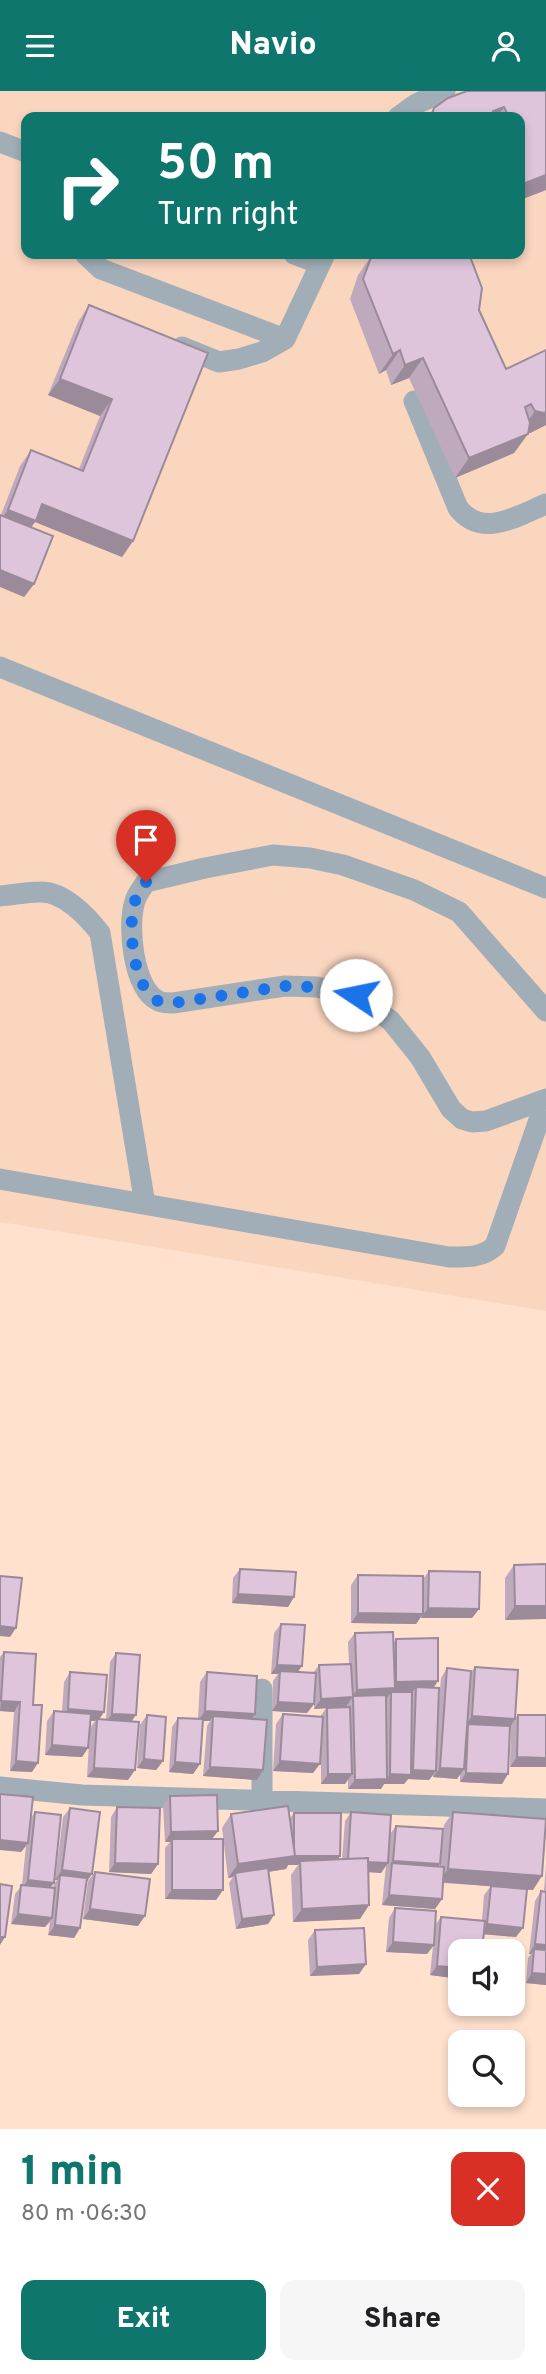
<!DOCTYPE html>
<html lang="en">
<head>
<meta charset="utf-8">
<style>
	:root { --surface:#fff; --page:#f6f6f6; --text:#202124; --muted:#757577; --accent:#0f766e }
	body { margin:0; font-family:Overpass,sans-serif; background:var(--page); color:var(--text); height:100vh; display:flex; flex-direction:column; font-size:26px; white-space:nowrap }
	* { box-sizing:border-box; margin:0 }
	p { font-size:23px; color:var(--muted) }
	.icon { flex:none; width:38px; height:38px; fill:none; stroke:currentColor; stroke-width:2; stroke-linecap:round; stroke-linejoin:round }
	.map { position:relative; height:2038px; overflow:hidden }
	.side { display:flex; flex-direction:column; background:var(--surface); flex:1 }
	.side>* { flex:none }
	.top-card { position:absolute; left:21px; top:21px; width:504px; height:147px; border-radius:14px; box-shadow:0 4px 10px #0003; background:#0f766e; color:#fff; overflow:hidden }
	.controls { position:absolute; left:448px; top:1848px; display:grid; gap:14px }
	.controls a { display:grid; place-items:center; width:77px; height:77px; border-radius:14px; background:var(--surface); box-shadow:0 4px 10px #0003; font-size:35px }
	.pin { position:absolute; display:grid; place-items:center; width:60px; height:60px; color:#fff; margin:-72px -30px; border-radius:50% 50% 50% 0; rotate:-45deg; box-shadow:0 0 7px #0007 }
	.pin .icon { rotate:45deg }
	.me { position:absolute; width:77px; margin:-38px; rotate:281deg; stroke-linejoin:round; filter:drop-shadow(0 0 5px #0008) }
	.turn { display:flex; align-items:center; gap:24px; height:147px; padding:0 21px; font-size:32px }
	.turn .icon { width:91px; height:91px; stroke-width:2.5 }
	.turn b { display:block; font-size:49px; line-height:60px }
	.round { display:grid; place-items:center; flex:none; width:74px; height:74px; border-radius:14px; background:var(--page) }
	.headline { display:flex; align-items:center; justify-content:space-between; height:119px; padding:0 21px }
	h1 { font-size:42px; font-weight:800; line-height:52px; color:var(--accent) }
	.action { display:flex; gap:14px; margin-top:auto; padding:14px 21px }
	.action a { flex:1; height:80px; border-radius:14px; background:var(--accent); color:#fff; font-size:28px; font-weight:800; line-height:80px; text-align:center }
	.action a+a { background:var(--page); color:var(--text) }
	header { display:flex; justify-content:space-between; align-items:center; height:91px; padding:0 21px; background:var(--accent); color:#fff; font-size:32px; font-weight:800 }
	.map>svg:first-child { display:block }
	.built { fill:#fbd6bf; fill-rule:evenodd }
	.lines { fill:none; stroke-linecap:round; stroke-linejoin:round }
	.minor { stroke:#a2aeb7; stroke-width:21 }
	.wall { fill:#bfa9bc; fill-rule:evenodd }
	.shaded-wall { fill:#9b8a99 }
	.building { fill:#dec5db; stroke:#9b8a99; stroke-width:2 }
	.route { stroke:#1a73e8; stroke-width:12; stroke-dasharray:0 21.6 }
</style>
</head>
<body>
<header><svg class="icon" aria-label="menu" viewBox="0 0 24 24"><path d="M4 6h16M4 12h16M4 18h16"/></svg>Navio<svg class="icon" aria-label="person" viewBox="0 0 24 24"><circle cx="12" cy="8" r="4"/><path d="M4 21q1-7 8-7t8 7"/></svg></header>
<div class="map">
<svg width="546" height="2038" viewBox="0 0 546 2038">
	<rect width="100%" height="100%" fill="#ffe1ce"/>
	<path class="built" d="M0,0H546V1220L0,1131ZM26,26H520V163H26Z"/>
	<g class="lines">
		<path class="minor" d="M398,26L416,13L445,0
			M0,51L26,61
			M85,163L101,178L285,248
			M294,163L320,173
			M182,256L219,271L239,268L262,261L285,248L325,163
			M414,310L458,417C482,448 517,425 546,413
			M0,576L546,797
			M0,805C13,804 27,801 40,801C63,800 87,825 100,842L145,1113
			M546,920L459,821L414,799L343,774L310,767L273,764L205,777L146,791C142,797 137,803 135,810C127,834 133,896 157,909C161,912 168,912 173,912L285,895L317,896L356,904L391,930L420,966L451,1018L462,1028L472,1031L486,1030L546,1008
			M0,1088L449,1166C466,1166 482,1167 495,1155L546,1009
			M262,1598V1710
			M0,1696L82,1704L546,1718"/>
	</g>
	<path class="wall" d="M546,0V99L520,109V26H428L434,17Z
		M372,164L479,219L506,278L546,334L530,342H528L514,362L455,387L409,287L391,294L386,279L379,283L350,208L358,184Z
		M89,214L208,262L133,450L122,466L35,431L31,436L34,493L24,506L1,424L20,375L31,359L79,378L100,325L48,304L78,231Z
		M546,1473L505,1529V1487L514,1474Z
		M240,1478L294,1506L288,1516L232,1512L233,1487Z
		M429,1480L479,1518L472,1527H421V1525L416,1533L351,1532V1494L358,1484L423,1488Z
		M281,1533L302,1575L298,1581L313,1582L319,1574L349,1573L348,1551L355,1542L394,1551L396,1548L438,1590L434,1596L439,1610L441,1587L447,1577L471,1581L475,1576L515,1627L518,1624H546V1676H510L511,1634L510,1636L502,1693L460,1691V1683L457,1688L433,1686V1684L429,1689L408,1688L404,1693H384L381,1698H348V1688L345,1693H321V1661L313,1682L273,1680L276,1633L283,1623L320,1626L326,1617L314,1618V1611V1613L307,1622L272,1620L273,1590L278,1583H271L274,1542ZM413,1600L412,1602L392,1601Z
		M4,1561L33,1614L32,1681L10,1680L14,1621L0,1620V1566Z
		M116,1562L132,1630L128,1689L87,1686L90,1637L95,1630H90L88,1657L82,1666L45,1664L47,1630L54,1620L62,1621L64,1591L70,1581L104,1621L99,1628H106L110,1571Z
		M207,1581L255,1623L252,1628L257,1689L203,1685L207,1635L210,1630H202L200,1673L193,1683L169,1681L172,1636L178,1627L198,1628L200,1591Z
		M147,1624L163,1670L156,1679L137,1677L140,1634Z
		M170,1705L218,1740L212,1748L223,1799L216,1809L165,1808V1757L170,1751H165L163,1715Z
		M117,1716L158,1773L151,1783L109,1781L111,1726Z
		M70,1717L92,1783L86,1792L80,1837L74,1847L48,1844L50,1831L45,1836L11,1833L15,1803L22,1794L26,1755L21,1761L31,1727L35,1721L54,1792L50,1797H53L54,1793L57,1789H55L63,1726Z
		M351,1721L390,1743L396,1735L440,1773L438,1776H440L444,1734L453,1721L533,1799L527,1798L516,1846L484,1843L460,1860V1888L430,1884L433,1855L427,1863L386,1861L389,1827L395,1817L435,1834L441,1826L482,1829L484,1804L491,1795L443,1792L442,1808L435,1818L382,1814L386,1774L381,1782L368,1781L369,1814L360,1828L293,1831L291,1784L298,1774H288L286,1778L268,1781L274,1824L268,1833L236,1838L229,1792L233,1786L228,1787L222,1737L231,1723L289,1728L294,1722L340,1765L338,1769H342L345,1730Z
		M546,1773V1894L526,1892L528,1867L531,1863H529L535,1810L541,1800H544Z
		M95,1781L138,1835L83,1828L88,1790Z
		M315,1839L366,1873L359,1883L310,1885L308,1849Z"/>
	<path class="shaded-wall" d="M504,16L497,26H489L493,20Z
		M546,84V99L520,109V94Z
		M400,259L386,279L379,283L393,263Z
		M423,267L409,287L391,294L405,274Z
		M60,288L112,308L100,325L48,304Z
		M535,320L546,321V334L530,342L521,340Z
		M528,343L514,362L455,387L469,367Z
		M42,413L133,450L122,466L35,431L24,447L0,430L8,419Z
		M0,479L34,493L24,506L0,496Z
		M238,1503L294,1506L288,1516L232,1512Z
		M515,1515H546V1528L505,1529Z
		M428,1517L479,1518L472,1527H421Z
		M358,1522L423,1523L416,1533L351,1532Z
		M0,1535L16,1537L10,1546L0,1545Z
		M277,1574L302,1575L295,1584L280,1580L278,1583H271Z
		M438,1590L431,1600L416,1596L413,1600L391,1601L387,1607L354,1608L353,1605L346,1616L314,1618L321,1608L351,1606L357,1599L392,1597L396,1591Z
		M1,1610L20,1611L14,1621L0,1620Z
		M278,1611L314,1613L307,1622L272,1620Z
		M68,1618L104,1621L98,1630L97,1628L95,1630L61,1628Z
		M205,1620L255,1623L248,1633L213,1625L210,1630H198Z
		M112,1623L136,1624L129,1634L105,1632Z
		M472,1625L515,1628L509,1638L465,1635Z
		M52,1654L88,1657L82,1666L45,1664Z
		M517,1666L546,1667V1676H510Z
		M144,1668L163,1670L156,1679L137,1677Z
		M16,1670L38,1672L32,1681L10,1680Z
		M280,1670L320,1673L313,1682L273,1680Z
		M175,1671L200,1673L193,1683L169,1681Z
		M210,1676L263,1679L257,1689L203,1685Z
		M94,1677L135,1679L128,1689L87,1686Z
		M440,1677L464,1678L457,1688L433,1686Z
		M413,1679L436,1680L429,1689L408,1688L404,1693H384L381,1698H348L355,1689L387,1688L390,1683L409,1684Z
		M466,1682L508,1683L502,1693L460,1691Z
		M328,1683H352L345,1693H321Z
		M218,1740L211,1749L172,1748L170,1751H165L171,1741Z
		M0,1749L28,1752L21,1761L0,1759Z
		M293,1765H340L334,1774L300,1770L298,1774H288L286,1778L236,1786L235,1782L233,1786L228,1787L238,1773Z
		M348,1769L388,1772L381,1782L341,1779Z
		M393,1770L440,1773L433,1783L392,1772L386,1779Z
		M115,1772L158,1773L151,1783L109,1781Z
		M448,1778L542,1785L533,1799L439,1791Z
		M62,1779L92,1783L85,1793L60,1784L57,1789H55Z
		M28,1789L54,1792L47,1801L21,1798Z
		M172,1799H223L216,1809L165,1808Z
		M389,1804L442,1808L435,1818L382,1814Z
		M369,1814L360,1828L293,1831L302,1818Z
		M90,1818L145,1825L138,1835L83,1828Z
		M18,1823L52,1827L45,1836L11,1833Z
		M274,1824L268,1833L236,1838L242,1828Z
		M487,1833L523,1837L516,1846L480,1843Z
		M55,1834L80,1837L74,1847L48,1844Z
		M0,1846H5L0,1854Z
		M393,1851L434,1854L427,1863L386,1861Z
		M535,1853L546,1854V1864L534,1858L531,1863H529Z
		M366,1873L359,1883L310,1885L317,1876Z
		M437,1875L460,1877V1888L430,1884Z
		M532,1882L546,1883V1894L526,1892Z"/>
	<path class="building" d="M467,0H546V84L520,94V61L522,60L520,53V26H509L504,16L493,20L495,26H431L434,17L448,7Z
		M374,163H469L482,197L479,219L506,278L546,259V321L544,322L535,320L531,313L525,316L530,332L528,343L469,367L423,267L405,274L400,259L393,263L363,188L372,164Z
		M89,214L208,262L133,450L42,413L36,430L8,419L31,359L83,380L112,308L60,288Z
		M0,424L53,445L34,493L0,479Z
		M546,1473V1515H515L514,1474Z
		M240,1478L296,1481L294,1506L238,1503Z
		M429,1480L480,1481L479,1518L428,1517Z
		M358,1484L423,1485V1523L358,1522Z
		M0,1485L22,1487L16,1537L0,1535Z
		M281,1533L305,1534L302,1575L277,1574Z
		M393,1541L395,1597L357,1599L355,1542Z
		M438,1547V1590L396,1591V1548Z
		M4,1561L36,1563L33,1614H42L38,1672L16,1670L20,1611L1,1610Z
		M116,1562L140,1564L136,1624L112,1623Z
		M351,1573L353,1606L321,1608L319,1574Z
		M475,1576L518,1579L515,1628L472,1625Z
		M447,1577L471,1580L464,1678L440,1677Z
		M280,1580L316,1582L314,1613L278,1611Z
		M70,1581L107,1584L104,1621L68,1618Z
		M207,1581L257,1585L255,1623L205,1620Z
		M416,1596L439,1597L436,1680L413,1679Z
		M391,1601H412L411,1684L390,1683Z
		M386,1604L387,1688L355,1689L353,1605Z
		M350,1616L352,1683H328L327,1617Z
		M54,1620L91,1623L88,1657L52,1654Z
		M283,1623L323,1626L320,1673L280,1670Z
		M147,1624L166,1626L163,1670L144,1668Z
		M518,1624H546V1667L517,1666Z
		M213,1625L267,1629L263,1679L210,1676Z
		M178,1627L203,1628L200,1673L175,1671Z
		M97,1628L139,1631L135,1679L94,1677Z
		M468,1633L510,1635L508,1683L466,1682Z
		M0,1703L33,1706L28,1752L0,1749Z
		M217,1704L218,1740L171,1741L170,1705Z
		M288,1715L295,1765L238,1773L231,1723Z
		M117,1716L160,1717L158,1773L115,1772Z
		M70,1717L100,1721L92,1783L62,1779Z
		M35,1721L61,1724L54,1792L28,1789Z
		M351,1721L391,1724L388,1772L368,1771V1767L348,1768Z
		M453,1721L546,1728L542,1785L448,1778Z
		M294,1722H341L340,1765H295L294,1756Z
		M396,1735L443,1738L440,1773L393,1770Z
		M172,1748H223V1799H172Z
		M368,1767L369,1814L302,1818L300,1770Z
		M392,1772L444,1776L442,1808L389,1804Z
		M268,1777L274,1824L242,1828L235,1782Z
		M95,1781L150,1788L145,1825L90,1818Z
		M60,1784L87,1787L80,1837L55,1834Z
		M0,1793L12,1795L5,1846H0Z
		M21,1794L55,1797L52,1827L18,1823Z
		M491,1795L527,1798L523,1837L487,1833Z
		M541,1800L546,1801V1854L535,1853Z
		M395,1817L436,1820L434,1854L393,1851Z
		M441,1826L485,1830L482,1860H460V1877L437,1875Z
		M364,1837L366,1873L317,1876L315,1839Z
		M534,1858L546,1859V1883L532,1882Z"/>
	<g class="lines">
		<path class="route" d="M146,791C142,797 137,803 135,810C127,834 133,896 156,909C161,912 168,912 173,912L285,895L317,896L356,904"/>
	</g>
</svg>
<div class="controls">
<a><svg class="icon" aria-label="sound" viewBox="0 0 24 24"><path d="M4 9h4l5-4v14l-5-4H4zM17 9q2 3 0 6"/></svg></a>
<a><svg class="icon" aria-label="search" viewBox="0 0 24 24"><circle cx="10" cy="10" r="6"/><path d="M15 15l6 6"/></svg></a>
</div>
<div class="pin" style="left:146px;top:791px;background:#d93025"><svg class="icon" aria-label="arrive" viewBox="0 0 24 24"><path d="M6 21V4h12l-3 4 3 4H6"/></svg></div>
<svg class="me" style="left:356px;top:904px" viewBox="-20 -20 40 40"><circle r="19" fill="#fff"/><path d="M0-13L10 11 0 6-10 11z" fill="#1a73e8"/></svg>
<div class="top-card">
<div class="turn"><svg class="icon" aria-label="right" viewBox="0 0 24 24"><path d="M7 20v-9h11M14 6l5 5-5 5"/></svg><div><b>50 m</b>Turn right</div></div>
</div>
</div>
<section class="side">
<div class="headline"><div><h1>1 min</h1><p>80 m · 06:30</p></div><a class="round" style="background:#d93025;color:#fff"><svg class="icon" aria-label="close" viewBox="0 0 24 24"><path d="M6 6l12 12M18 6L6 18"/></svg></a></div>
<div class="action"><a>Exit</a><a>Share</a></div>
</section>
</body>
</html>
